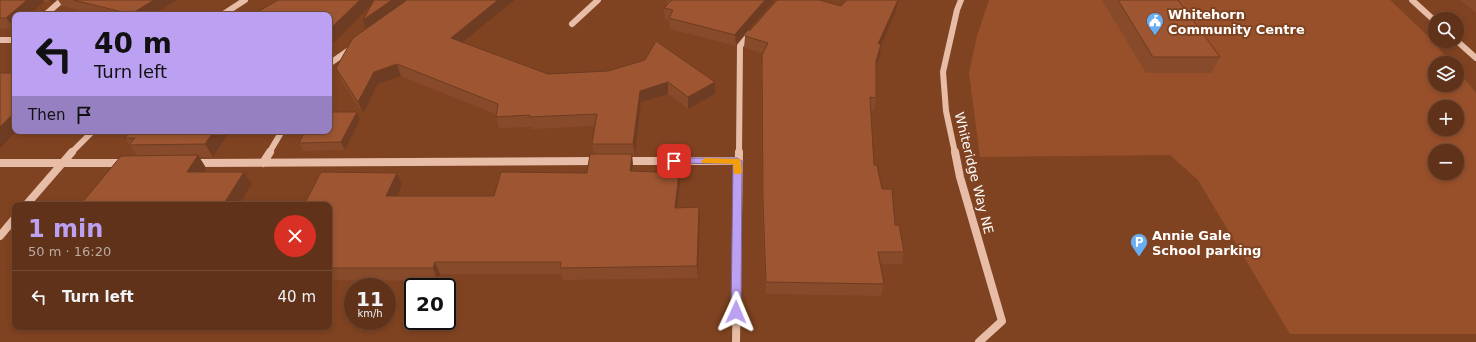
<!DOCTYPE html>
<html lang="en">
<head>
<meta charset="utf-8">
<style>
	:root { --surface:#603219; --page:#663a22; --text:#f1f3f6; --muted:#baaaa2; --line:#744d38; --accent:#bca0f2 }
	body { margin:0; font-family:"DejaVu Sans",sans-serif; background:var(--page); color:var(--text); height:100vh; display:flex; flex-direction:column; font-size:15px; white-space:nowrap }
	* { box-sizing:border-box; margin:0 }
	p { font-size:13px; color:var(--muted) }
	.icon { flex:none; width:22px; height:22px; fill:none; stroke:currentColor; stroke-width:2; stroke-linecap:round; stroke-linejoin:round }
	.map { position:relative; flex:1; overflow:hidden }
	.sheet { position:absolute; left:12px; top:202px; width:320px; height:128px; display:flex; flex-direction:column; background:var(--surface); border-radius:8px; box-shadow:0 2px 6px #0003,0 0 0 1px var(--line) }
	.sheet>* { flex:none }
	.guide { position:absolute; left:12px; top:12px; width:320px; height:122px; border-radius:8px; box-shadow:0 2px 6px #0003,0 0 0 1px var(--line); background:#bca0f2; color:#111; overflow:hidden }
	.buttons { position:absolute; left:1428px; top:12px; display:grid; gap:8px }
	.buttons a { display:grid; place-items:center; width:36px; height:36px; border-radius:50%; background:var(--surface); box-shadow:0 2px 6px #0003,0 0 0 1px var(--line); font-size:20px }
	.speed { position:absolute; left:344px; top:278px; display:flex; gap:8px; font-size:20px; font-weight:700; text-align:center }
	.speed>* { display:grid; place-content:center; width:52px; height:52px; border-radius:50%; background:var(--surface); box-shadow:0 2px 6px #0003,0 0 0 1px var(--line); line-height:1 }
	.speed small { font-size:10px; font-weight:400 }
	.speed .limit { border:2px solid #111; border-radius:6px; background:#fff; color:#111 }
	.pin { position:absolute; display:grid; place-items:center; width:34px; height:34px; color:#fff; margin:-17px; border-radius:8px; box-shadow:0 2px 6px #0006 }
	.me { position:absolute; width:44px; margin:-22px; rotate:1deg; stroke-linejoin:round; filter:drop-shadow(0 0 3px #0008) }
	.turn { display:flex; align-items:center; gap:14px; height:84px; padding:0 16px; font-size:18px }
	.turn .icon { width:52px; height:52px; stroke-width:2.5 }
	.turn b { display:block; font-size:28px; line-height:34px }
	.then { display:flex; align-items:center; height:38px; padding:0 16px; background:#0003; gap:8px; font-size:15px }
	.round { display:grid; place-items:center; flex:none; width:42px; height:42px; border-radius:21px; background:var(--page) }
	.summary { display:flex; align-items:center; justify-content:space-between; height:68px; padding:0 16px }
	h1 { font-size:24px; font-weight:700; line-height:30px; color:var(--accent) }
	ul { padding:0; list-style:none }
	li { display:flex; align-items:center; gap:12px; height:52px; padding:0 16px; border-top:1px solid var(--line) }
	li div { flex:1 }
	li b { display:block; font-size:15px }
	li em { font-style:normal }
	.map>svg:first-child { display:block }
	.green { fill:#98502b; fill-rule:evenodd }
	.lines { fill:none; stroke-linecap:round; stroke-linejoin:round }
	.minor-far1 { stroke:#e7bda7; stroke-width:6 }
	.minor { stroke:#e7bda7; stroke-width:8 }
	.wall { fill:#874a2a }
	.shaded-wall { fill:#6e3c22 }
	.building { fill:#9d5631; stroke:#6e3c22 }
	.route { fill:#bca0f2; stroke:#7a689d }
	.slow { fill:#f59e0b }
	.labels { text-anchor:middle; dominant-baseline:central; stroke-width:4; stroke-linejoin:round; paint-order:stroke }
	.poi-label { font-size:13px; font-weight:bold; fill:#fff; stroke:#804321; text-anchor:start }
	.street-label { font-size:13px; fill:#fff; stroke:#804321 }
</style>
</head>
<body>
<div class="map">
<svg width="1476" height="342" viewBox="0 0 1476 342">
	<rect width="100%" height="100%" fill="#804321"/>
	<path class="green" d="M989,0H1390L1431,39L1451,63H1435V85H1457V70L1476,93V334H1290L1198,180L1170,155L980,157L969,73L977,36ZM1435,107H1457V129H1435ZM1435,151H1457V173H1435Z"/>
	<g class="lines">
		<path class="minor-far1" d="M1412,0L1435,21
			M45,15L62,0
			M222,15L245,0
			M572,24L598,0
			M0,40H15
			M1457,41L1476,58
			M329,64L352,48
			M71,153L93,131
			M269,153L282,131
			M739,153L740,46L750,34
			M955,153L946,111L943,72L957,10L961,0"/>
		<path class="minor" d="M955,152L960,177L1002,321L979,342
			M623,161H737
			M0,163H123
			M193,163L597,161
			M263,163L270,152
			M26,205L72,152
			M0,236L15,218
			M736,342L739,152"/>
	</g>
	<path class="wall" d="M0,0H56L51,3L44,2L29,15H15V28H14L0,29Z
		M58,0H177L153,15H97L62,6Z
		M278,0H515L463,42L548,74L608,71L645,60L715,94L688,109L668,94L641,102L635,156H632L633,167V171L679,173L680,185L678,208L700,220L698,278L563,280L561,274H440L438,281L329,280V205L402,185L397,196H494L587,173L594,154L592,144L595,126L532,129L531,127L499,128L496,117V114L401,76L378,84L363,114L341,80L336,68L366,29L371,5L329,48V15H254V14Z
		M667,0H775L737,43L736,46L670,29L669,20L665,19L664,8L667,5Z
		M1102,0H1178L1220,57L1211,73H1146Z
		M1460,0H1476V13Z
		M841,6L896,11L881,45L880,56L876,68V98L874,110H871L874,165L904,252L902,264H880L884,284L881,296L766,294L762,214L761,67L762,55L763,53L744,48L745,36Z
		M357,112L360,119L345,150L303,151L299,143Z
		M130,131H230L213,157H199L206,168L203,172H244L252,184L239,205H80L137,156L125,138Z"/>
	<path class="shaded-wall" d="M27,0H43L44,2L29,15H15V28H14L6,18Z
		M49,0H56L51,3Z
		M154,0H177L153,15H131V14Z
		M360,0H376L329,48V30Z
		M392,0H412L367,32L363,20Z
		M498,0H515L454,49L451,38Z
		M765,0H775L737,43L736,46L735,35L737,32Z
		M898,0L896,11L881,45L880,56L874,73L878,44Z
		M397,64L401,76L378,84L363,114L358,102L374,72Z
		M668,82V94L641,102L635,156L633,144L640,91Z
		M715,82V94L688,109V97Z
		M15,112V131H17L0,148V127Z
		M357,112L360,119L345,150L341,142Z
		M214,131H230L213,157L205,144Z
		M632,154L633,167L631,183L630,171Z
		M198,155L206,168L195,184L187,172Z
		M244,172L252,184L239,205H223Z
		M397,173L402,185L392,208L386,196Z
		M679,173L680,185L676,220L675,208Z
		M699,207L700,220L698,278L697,266Z
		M435,262L440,274L438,281L433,268Z"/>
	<path class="building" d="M0,0H27L6,18H0Z
		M73,0H154L131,14Z
		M278,0H360L329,30V15H256L254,14Z
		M374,0H392L363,20Z
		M407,0H498L451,38L548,74L608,71L645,60L656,41L715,82L688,97L668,82L640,91L633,144H592L597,114L529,117L530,115L496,117L498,104L397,64L374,72L358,102L336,68L353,38Z
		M672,0H765L737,32L735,35L669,18L673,10L664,8Z
		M777,0H819L841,6L847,0H898L878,44H881L876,61V98L870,97L874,165H877L882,189H892L895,225H899L904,252H878L884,284L766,282L763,202L762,55L768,43L745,36Z
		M1118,0H1178L1220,57H1153Z
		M0,73H15V112L0,127Z
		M329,112H357L341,142L299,143L305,131H329Z
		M130,131H214L205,144L129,145L135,138H125Z
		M590,154H632L630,171L679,173L675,208L699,207L697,266L560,268L561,262H435L433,268H329V205H304L321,172L397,173L386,196H494L501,172L587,173Z
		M198,155L187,172H244L223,205H80L121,156Z"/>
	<path class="route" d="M674,158H737L742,161L741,312L740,315L736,316L732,315L731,312L733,164L671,163L670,161L671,159Z"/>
	<path class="slow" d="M705,158L740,159L742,172L740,174H734L733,164L702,163L701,161Z"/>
	<defs>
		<symbol id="civic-pin" viewBox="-11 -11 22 30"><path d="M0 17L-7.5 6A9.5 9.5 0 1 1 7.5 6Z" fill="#68aef4" stroke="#804321"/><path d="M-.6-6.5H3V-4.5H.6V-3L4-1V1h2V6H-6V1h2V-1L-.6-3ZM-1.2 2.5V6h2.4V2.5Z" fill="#fff"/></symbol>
		<symbol id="parking-pin" viewBox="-11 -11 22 30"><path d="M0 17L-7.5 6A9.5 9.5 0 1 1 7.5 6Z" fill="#68aef4" stroke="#804321"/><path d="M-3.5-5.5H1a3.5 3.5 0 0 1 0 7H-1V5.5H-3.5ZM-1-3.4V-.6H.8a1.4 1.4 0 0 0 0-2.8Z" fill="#fff"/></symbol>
	</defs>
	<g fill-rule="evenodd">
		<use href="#civic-pin" x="1145" y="11" width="20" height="27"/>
		<use href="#parking-pin" x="1129" y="232" width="20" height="27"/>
	</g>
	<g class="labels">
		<g class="poi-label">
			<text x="1168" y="14">Whitehorn<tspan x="1168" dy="15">Community Centre</tspan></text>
			<text x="1152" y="235">Annie Gale<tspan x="1152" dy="15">School parking</tspan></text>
		</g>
		<g class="street-label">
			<text transform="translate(974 173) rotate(76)">Whiteridge Way NE</text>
		</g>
	</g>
</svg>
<div class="buttons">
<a><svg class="icon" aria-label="search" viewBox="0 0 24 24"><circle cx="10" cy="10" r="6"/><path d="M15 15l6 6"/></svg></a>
<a><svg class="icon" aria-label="layers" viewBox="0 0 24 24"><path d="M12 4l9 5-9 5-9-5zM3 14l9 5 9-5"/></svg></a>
<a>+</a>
<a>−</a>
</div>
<div class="speed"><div>11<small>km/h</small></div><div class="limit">20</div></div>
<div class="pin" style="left:674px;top:161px;background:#d93025"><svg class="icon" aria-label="arrive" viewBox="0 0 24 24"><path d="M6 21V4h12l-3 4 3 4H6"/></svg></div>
<svg class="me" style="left:736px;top:312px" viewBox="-20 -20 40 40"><path d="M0-17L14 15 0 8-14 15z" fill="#bca0f2" stroke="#fff" stroke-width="4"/></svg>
<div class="guide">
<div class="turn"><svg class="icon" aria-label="left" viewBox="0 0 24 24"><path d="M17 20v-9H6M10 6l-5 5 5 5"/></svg><div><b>40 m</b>Turn left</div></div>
<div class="then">Then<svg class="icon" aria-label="arrive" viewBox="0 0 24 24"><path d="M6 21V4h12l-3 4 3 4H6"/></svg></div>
</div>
<section class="sheet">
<div class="summary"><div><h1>1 min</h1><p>50 m · 16:20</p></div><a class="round" style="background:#d93025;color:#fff"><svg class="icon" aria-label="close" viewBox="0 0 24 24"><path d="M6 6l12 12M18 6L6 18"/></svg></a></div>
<ul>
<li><svg class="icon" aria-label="left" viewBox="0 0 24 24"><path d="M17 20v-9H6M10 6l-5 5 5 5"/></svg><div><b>Turn left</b></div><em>40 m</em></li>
</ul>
</section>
</div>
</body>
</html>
